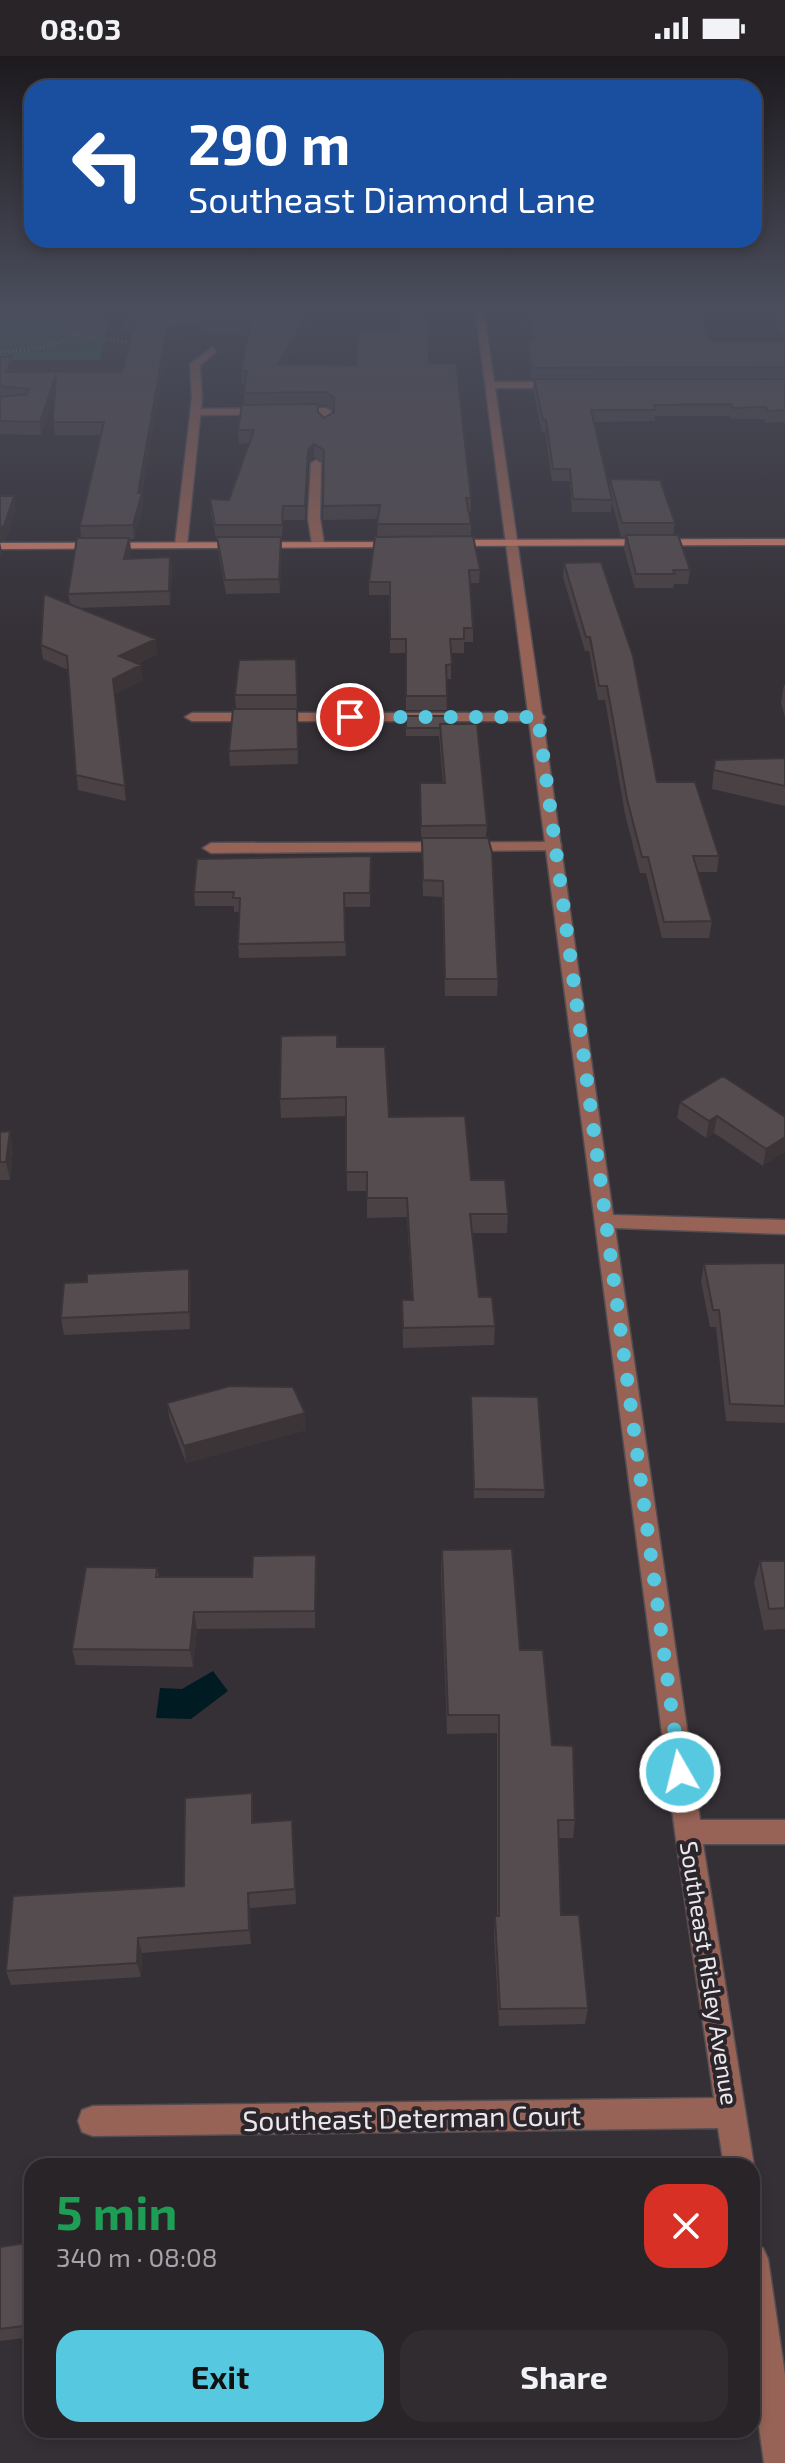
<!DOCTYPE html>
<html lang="en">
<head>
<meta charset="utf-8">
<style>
	:root { --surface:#282428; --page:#302c30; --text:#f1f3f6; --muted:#a5a4a8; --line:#444145; --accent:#56c9e0 }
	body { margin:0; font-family:"Exo 2",sans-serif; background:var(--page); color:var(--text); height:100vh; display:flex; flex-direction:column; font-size:30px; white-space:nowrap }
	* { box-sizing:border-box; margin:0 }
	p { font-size:26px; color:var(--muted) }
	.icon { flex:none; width:44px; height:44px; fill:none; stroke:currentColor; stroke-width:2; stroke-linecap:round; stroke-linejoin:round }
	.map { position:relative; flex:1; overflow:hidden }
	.sheet { position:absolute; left:24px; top:2102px; width:736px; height:280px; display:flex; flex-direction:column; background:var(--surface); border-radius:24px; box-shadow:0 4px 12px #0003,0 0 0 2px var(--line) }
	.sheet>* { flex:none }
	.top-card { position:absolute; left:24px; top:24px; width:738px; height:168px; border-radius:24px; box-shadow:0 4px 12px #0003,0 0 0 2px var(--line); background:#1a4fa0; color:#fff; overflow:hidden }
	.pin { position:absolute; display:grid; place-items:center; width:68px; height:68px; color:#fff; margin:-34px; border:4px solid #fff; border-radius:50%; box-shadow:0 2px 8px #0007 }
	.me { position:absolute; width:88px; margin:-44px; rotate:352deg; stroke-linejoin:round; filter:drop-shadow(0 0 6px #0008) }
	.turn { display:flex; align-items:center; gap:28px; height:168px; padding:0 32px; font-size:36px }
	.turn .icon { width:104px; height:104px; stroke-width:2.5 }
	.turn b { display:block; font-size:56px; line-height:68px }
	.round { display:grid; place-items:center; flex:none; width:84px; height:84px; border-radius:24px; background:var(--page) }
	.head { display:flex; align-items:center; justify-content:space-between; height:136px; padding:0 32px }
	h1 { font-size:48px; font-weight:700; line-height:60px; color:#1e9e55 }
	.primary-button { display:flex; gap:16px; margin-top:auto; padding:16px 32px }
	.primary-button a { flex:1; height:92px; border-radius:24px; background:var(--accent); color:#111; font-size:32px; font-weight:700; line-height:92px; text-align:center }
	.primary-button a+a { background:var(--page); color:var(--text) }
	.status { display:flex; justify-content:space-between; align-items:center; height:56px; padding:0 40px; background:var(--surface); direction:ltr }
	.status svg { height:22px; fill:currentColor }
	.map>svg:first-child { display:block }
	.green { fill:#2c6047 }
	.water { fill:#001c22 }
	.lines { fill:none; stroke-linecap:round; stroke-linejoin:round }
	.service-casing { stroke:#524d53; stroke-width:3 }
	.minor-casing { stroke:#524d53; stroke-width:3 }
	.secondary-casing { stroke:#524d53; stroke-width:3 }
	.path { stroke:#868186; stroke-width:3; stroke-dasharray:1 3; stroke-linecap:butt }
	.service { fill:#976356; fill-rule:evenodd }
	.minor { fill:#976356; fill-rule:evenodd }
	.secondary { fill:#ce7d69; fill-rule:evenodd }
	.wall { fill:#494144; fill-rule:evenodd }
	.shaded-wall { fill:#3c3537 }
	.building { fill:#554c4f; stroke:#3c3537; stroke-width:2 }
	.route { stroke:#56c9e0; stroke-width:14; stroke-dasharray:0 25.2 }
	.labels { text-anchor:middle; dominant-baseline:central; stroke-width:8; stroke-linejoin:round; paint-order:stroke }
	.street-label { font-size:24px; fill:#ebe7eb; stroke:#2b262c }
	.near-street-label { font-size:28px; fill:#ebe7eb; stroke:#2b262c }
</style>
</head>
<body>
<div class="status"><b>08:03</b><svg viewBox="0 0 49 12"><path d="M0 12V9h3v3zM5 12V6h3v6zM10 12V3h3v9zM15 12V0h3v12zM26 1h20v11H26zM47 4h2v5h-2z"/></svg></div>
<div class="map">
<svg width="785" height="2407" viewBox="0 0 785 2407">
	<rect width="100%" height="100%" fill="#353036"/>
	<path class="green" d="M0,250H113L100,304H0Z"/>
	<path class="water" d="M213,1615L228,1635L191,1663L156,1662L160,1632L182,1633Z"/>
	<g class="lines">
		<defs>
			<path id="service" d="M326,352L331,355V369L326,372L321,369V358L195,359L190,356L195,353Z
				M316,404L321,407L320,462L324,488L318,491L312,488L308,462L311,407Z
				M556,786L561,788V794L211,797L203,792L211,787Z"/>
			<path id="minor" d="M475,250H483L494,326H561L566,329L561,332H495L542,658L545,661L543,664L613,1159L785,1164V1178L615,1172L700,1764H785V1788H703L754,2110L752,2116V2110H724L718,2072L93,2080L82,2076L78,2065L82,2054L93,2050L714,2042L675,1776L529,665H192L185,661L192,657H528Z
				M213,291L216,296L200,309L202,342L187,489L181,492L175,489L192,342L190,308Z
				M752,2187L763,2192L768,2203L785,2319V2407H764L752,2319Z"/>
			<path id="secondary" d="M785,483V489L449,490L443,487L449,484Z
				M405,486V490L401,491L0,493V487Z"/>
		</defs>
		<use href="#service" class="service-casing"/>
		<use href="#minor" class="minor-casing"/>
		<use href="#secondary" class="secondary-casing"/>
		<path class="path" d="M0,253L28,250
			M74,279L133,287
			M0,296C33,294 67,292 89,265L79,250"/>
		<use href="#service" class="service"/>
		<use href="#minor" class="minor"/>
		<use href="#secondary" class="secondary"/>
	</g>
	<path class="wall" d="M127,250H319L286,308L429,307L471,442V456H469L471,468V480L480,514L479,527H470L473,572V586H464V597H451V623H446L447,654H406V597H390V539H369V526L377,481L378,463L323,464V407L314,401L308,407L305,464H283L282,483H281L280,537L226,538L218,495L217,483H216L211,457L210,443L229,444L250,387L239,388L238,374L244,349V337L245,328H242L241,315L248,280L200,277L168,284L142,437L143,450L134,483H130L131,495L129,503L170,501L172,515L170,549L78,552L157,598L137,608L143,624L115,638L126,745L78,734L68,614L43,603L41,589L70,548L68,538L81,482L80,470L101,379H55L53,366L55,338L41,379L0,378V301L14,314L13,316H122L131,278L126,275L125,263ZM318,349H326L334,356L324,362L318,356Z
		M522,250H698L710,282L715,286H785V322L531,323L528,295V284H531Z
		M765,250H785V284Z
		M534,323H785V366L766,367L764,363H731L729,360H655V365L594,366L609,432L610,423L675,467L673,479L690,514L688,528H674L673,532H635L624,493L625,481H621L612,446L611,456H572L570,425H552L545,376H542L533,335Z
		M564,507L657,726L719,800L717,816H698L712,865L709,882H662L646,817H640L625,758L605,644H598L589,595H585L563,521Z
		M296,603L298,708L230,710L229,695L236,653L235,639Z
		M784,629H785V661L781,647Z
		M406,660L448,668L487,769L486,782L498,923L497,940H445L442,841L423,840L420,741L443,727L439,680H406Z
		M785,702V750L712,733L715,704Z
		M371,800L370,851H344L346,900L239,902L238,888L240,856H234V850H195L194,836Z
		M337,991L389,1061L471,1124L508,1158L507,1177H472L479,1241L495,1270L494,1289L403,1292L402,1244H412L407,1161L367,1162V1135H347L346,1060L281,1062L280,1043Z
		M680,1046L785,1061L763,1110L714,1077L706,1082L677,1062Z
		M0,1076L13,1093L10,1124H0Z
		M785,1207V1367L726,1365L716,1271H710L701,1225L704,1208Z
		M189,1213L191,1230L190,1273L64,1279L61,1262L87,1226Z
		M471,1340L545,1434L544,1442H474Z
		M167,1347L306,1374L186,1407L170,1364Z
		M442,1494L520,1594L575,1764L573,1782H559L561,1859L588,1952L585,1968L499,1970L494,1878L495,1860H497V1677L447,1678L441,1513Z
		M316,1499L315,1572L197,1573L193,1611L76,1609L72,1593L157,1512L159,1521H252Z
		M760,1505H785V1573L764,1574L754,1526Z
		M253,1753V1766L292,1764L296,1848L250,1852L251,1888L142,1897L141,1921L11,1929L6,1915L184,1830Z
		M32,2186V2281L0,2285V2191Z"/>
	<path class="shaded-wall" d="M312,250H319L278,321V308Z
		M199,266L200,277L168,284L142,437L143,450L134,483L133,469L167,272Z
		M12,301L14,314L8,329L6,316Z
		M56,318L58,330L41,379L40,366Z
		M314,388V401L308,407L305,464L308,394Z
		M14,440L16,454L6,484L0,486L2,496L0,502V471Z
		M281,481L282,495L280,537L279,523Z
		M129,482L131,495L125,517L124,503Z
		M170,501L172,515L170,549L169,535Z
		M156,583L157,598L121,615L119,600Z
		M141,609L143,624L115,638L126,745L113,623Z
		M717,1060L714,1077L706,1082L709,1065Z
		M10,1075L13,1093L10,1124L6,1106Z
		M785,1081V1096L763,1110L766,1093Z
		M189,1213L191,1230L190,1273L189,1256Z
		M305,1357L306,1374L186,1407L184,1390Z
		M316,1499L317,1516L315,1572V1555Z
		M194,1556L197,1573L193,1611L190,1594Z
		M248,1837L250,1852L251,1888L249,1874Z
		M138,1882L142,1897L141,1921L137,1907Z"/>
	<path class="building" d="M127,250H312L278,308L356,309L359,274H399L400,258H428L429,307H456L471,442H466L471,468H377L380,449L323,450L324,394L314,388L308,394L305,450H283L282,469H215L210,443L229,444L254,374H238L242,349L318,348V356L324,362L334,356V342L326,336L244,337L247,315H241L250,268L199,266L167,272L138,437H142L133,469L80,470L104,366H53L56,318L40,366L0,365V341L27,338L29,333L0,330V301H12L6,316H122L134,268L125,263Z
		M526,250H698L710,282L715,286H785V311L532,312L528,284H534Z
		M773,250H785V271Z
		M534,323H785V354L768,355L766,351L733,352L731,348L654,349L656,354H591L612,444L573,443L570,413H553L546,364H543Z
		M610,423L660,424L675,467H622Z
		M0,440H14L4,470L0,471Z
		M626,479H678L690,514H673L675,518H636Z
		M473,480L480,514H469L473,572H464V583H450L452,608L446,609L447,640H406V583H390V526H369L375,481Z
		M217,481H281L279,523L225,524Z
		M77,482H129L124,503L170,501L169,535L68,538Z
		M601,506L633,600L657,726H695L719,800H693L712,865L664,866L648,801H642L627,743L607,630H599L590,581H586L564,507Z
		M44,538L156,583L119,600L141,609L113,623L125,730L76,719L67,600L41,589Z
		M296,603L297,639H235L239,604Z
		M233,653H297L298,693L229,695Z
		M406,660H448V668H440V672H406Z
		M440,668H477L487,769L421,770L420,727H445Z
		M785,702V730L714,714L715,704Z
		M422,782H488L492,796L498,923H445L443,825L423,824Z
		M371,800L370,837H344L345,886L238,888L240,842H233L234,836H194L197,803Z
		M337,979V991H385L389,1061L465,1060L471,1124H505L508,1158H470L479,1241H492L495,1270L403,1272L402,1244H413L407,1142H367V1116H346V1041L280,1043L281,980Z
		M723,1020L785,1061V1081L766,1093L717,1060L709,1065L680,1046Z
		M10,1075L6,1106H0V1076Z
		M785,1207V1350L730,1348L719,1254H713L704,1208Z
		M189,1213V1256L61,1262L64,1227L87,1226V1218Z
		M230,1330L293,1331L305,1357L184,1390L167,1347Z
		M471,1340L538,1341L545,1434L474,1433Z
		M512,1493L520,1594H543L552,1689L573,1690L575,1764H558L561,1859H579L588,1952L500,1953L495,1860H499V1659H448L442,1494Z
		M316,1499L315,1555L194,1556L190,1594L72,1593L86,1511L157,1512L156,1521H252L253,1500Z
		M760,1505H785V1552L769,1553Z
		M252,1737V1767L292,1764L295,1833L248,1837L249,1874L138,1882L137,1907L6,1915L13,1840L184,1830L185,1742Z
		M32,2186V2281V2269L0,2273V2191Z"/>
	<linearGradient id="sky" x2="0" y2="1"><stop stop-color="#1d1a1e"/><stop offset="0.43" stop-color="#4b4e5d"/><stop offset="1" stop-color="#4b4e5d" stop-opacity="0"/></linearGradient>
	<rect width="785" height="587" fill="url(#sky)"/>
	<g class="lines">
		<path class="route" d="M350,661H538L680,1716"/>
	</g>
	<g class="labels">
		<g class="street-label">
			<text transform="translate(710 1917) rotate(81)">Southeast Risley Avenue</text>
		</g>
		<g class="near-street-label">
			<text transform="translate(412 2061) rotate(-1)">Southeast Determan Court</text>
		</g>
	</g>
</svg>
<div class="pin" style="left:350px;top:661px;background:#d93025"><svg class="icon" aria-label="arrive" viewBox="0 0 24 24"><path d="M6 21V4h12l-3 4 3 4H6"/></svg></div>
<svg class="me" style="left:680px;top:1716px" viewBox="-20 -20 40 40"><circle r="17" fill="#56c9e0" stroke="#fff" stroke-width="3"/><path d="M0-11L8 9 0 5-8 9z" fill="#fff"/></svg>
<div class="top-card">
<div class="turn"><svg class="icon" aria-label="left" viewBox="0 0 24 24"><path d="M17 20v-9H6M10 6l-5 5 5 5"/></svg><div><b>290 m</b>Southeast Diamond Lane</div></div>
</div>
<section class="sheet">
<div class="head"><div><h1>5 min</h1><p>340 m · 08:08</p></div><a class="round" style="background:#d93025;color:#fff"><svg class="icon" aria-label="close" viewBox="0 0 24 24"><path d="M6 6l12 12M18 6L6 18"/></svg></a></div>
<div class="primary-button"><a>Exit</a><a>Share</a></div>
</section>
</div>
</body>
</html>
